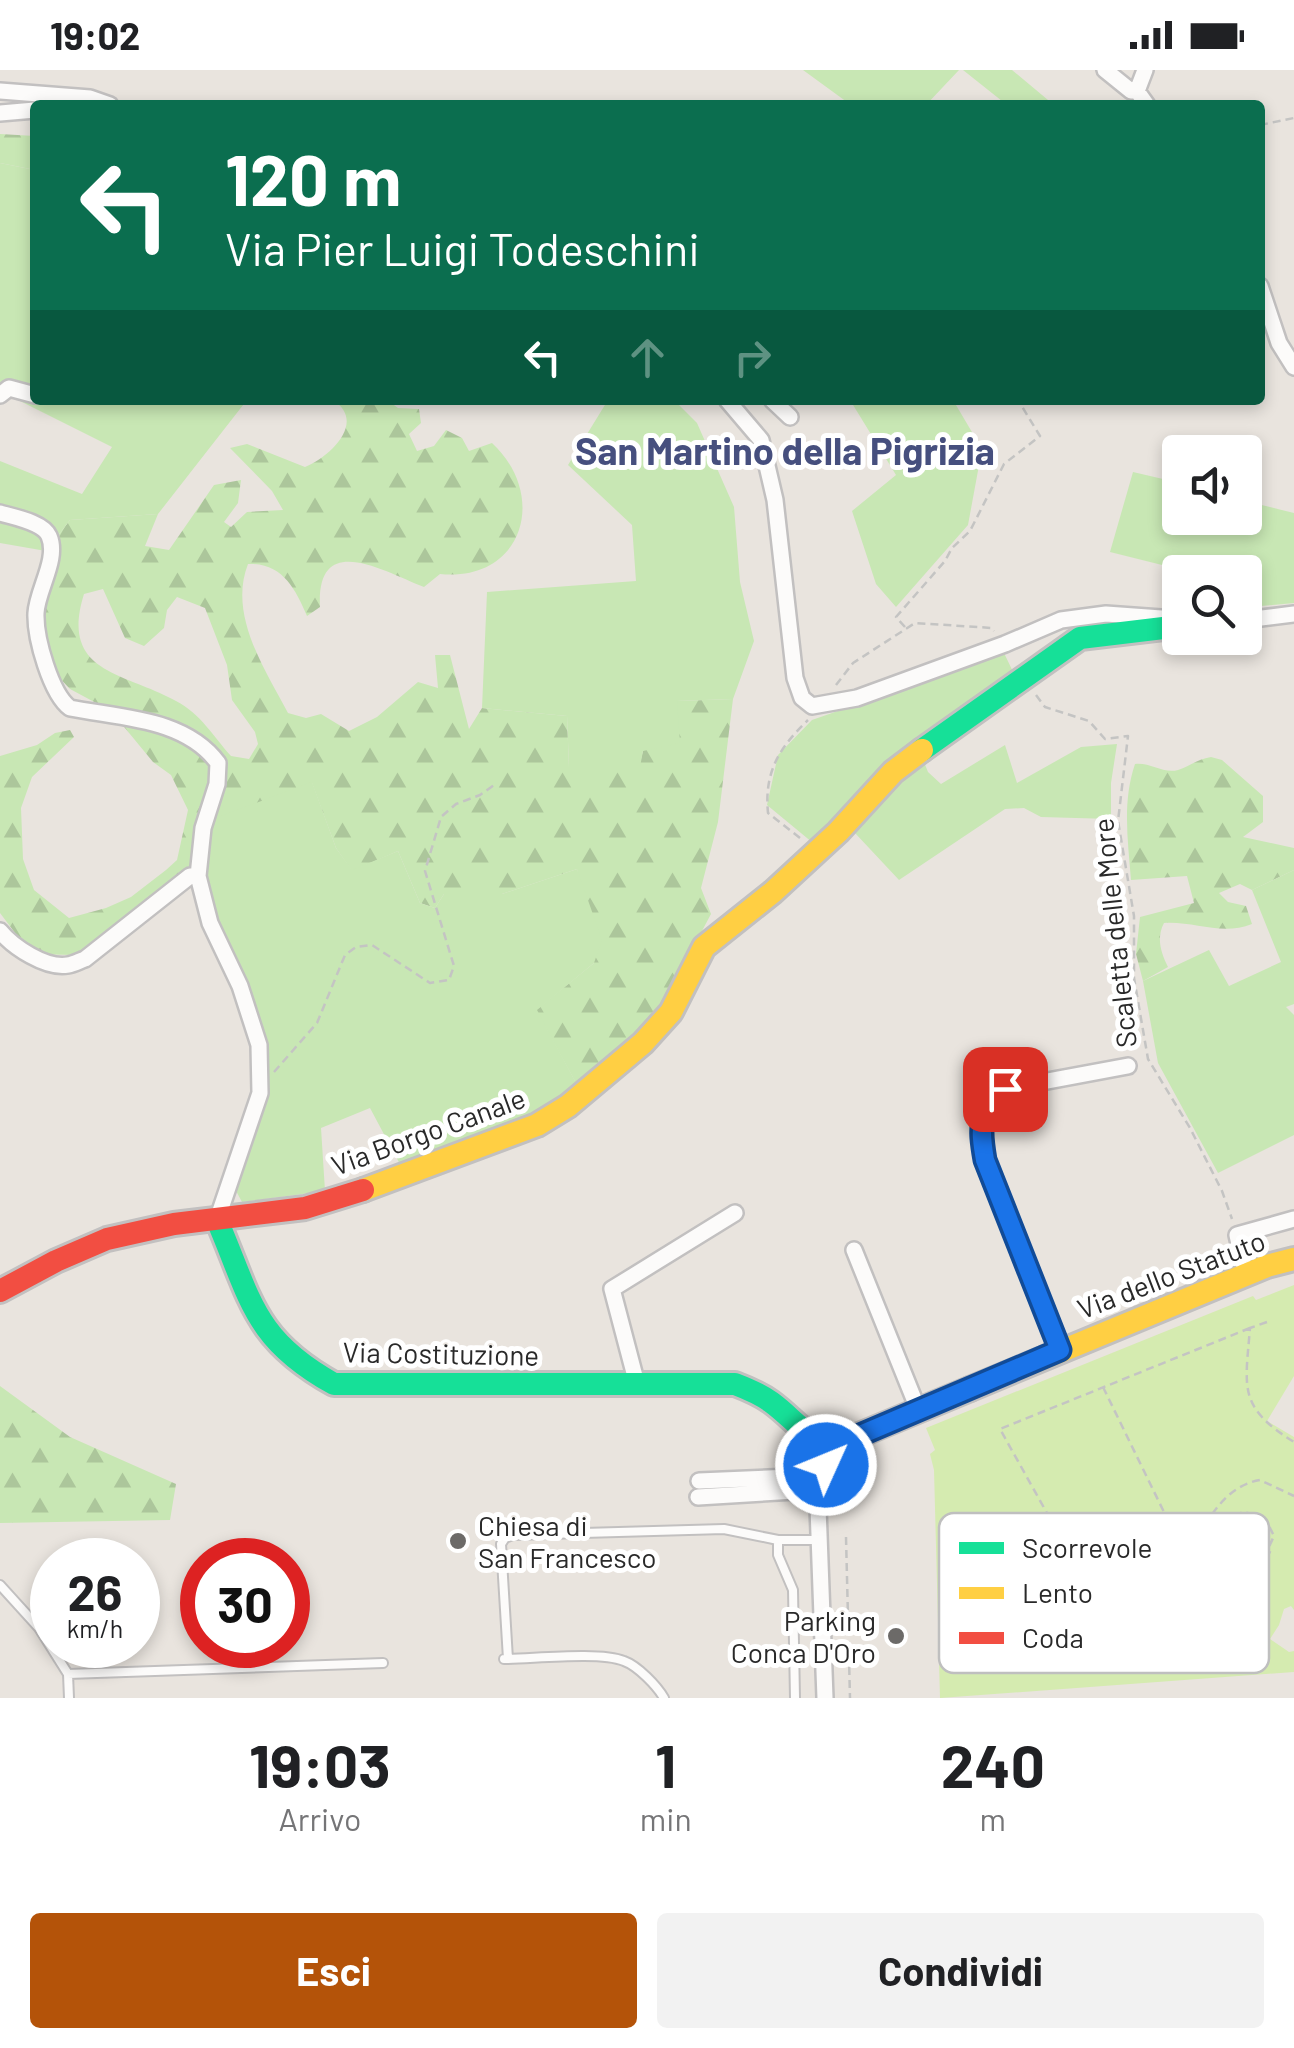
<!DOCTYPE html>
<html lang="it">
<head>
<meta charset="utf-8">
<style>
	:root { --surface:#fff; --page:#f2f2f2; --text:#202124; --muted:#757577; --accent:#b45309 }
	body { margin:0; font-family:Barlow,sans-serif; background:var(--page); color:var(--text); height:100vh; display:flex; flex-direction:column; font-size:38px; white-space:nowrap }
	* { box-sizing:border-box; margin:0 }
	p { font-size:32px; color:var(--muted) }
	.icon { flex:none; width:55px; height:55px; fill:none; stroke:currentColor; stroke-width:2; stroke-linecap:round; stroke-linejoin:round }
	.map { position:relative; height:1628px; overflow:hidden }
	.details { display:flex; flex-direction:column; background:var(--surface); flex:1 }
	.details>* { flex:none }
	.top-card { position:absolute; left:30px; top:30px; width:1235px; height:305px; border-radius:10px; box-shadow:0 5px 15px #0003; background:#0b6e4f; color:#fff; overflow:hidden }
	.tools { position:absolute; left:1162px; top:365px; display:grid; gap:20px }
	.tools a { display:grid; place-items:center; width:100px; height:100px; border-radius:10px; background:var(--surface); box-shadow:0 5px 15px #0003; font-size:50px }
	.speed { position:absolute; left:30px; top:1468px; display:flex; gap:20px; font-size:50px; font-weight:700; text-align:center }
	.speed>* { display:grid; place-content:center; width:130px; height:130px; border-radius:50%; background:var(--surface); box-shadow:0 5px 15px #0003; line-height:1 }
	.speed small { font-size:25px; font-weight:400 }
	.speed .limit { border:15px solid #d22; background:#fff; color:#111 }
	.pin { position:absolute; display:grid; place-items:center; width:85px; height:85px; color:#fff; margin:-42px; border-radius:20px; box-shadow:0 5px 15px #0006 }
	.me { position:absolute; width:110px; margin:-55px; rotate:46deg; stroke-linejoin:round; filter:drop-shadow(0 0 8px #0008) }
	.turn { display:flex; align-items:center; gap:35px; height:210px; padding:0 30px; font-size:45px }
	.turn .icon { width:130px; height:130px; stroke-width:2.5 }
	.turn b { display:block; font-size:70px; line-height:85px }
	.lanes { display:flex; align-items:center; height:95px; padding:0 30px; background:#0003; justify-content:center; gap:50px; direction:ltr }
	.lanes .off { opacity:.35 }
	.eta { display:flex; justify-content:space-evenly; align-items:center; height:170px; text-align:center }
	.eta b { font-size:60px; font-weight:700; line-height:70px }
	.button { display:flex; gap:20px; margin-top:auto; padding:20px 30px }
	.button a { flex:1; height:115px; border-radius:10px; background:var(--accent); color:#fff; font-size:40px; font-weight:700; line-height:115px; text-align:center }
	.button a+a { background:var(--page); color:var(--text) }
	.status { display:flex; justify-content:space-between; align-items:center; height:70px; padding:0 50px; background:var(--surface); direction:ltr }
	.status svg { height:28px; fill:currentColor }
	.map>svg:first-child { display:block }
	.forest { fill:url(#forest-firs); fill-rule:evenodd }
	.park { fill:#c8e7b4 }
	.pitch { fill:#d5ebb0 }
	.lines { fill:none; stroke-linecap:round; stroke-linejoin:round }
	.lane-casing { stroke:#c2c0c0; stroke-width:12 }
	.street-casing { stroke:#c2c0c0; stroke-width:20 }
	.fast-casing { stroke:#c2c0c0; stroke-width:28 }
	.slow-casing { stroke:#c2c0c0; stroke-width:28 }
	.jam-casing { stroke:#c2c0c0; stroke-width:28 }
	.path { stroke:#c4c4c3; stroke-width:2.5; stroke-dasharray:8 5; stroke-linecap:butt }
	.lane { stroke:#fcfbfa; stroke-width:8 }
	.street { stroke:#fcfbfa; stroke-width:15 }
	.fast { stroke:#16e098; stroke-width:22 }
	.slow { stroke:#ffcf43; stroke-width:22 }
	.jam { stroke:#f24e42; stroke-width:22 }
	.route-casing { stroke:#114b97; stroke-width:25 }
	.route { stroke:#1a73e8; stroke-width:18 }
	.poi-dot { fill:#6c6a68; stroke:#fff; stroke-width:4 }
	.labels { text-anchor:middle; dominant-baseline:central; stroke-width:10; stroke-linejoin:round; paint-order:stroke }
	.street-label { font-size:28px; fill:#292929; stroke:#fff }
	.poi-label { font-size:28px; fill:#292929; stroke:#fff; text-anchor:start }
	.district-label { font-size:38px; font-weight:bold; fill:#464f7e; stroke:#fff }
	.key { fill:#fff; stroke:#bfbfbf; stroke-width:2.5 }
	.key-label { font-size:28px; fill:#292929 }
</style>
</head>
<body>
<div class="status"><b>19:02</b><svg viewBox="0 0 49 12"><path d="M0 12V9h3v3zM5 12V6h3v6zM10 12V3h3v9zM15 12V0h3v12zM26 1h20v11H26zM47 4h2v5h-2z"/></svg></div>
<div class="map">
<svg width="1294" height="1628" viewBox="0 0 1294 1628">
	<defs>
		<pattern id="forest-firs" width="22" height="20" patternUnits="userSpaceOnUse" patternTransform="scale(2.5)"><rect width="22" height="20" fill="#c8e7b4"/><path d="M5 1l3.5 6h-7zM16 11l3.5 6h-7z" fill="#acc69b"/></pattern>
	</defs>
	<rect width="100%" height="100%" fill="#e9e4de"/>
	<path class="forest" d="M0,64L35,66V100L0,93Z
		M333,330H387L398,338L419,339L421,353L409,364L417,381L434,376L446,360L462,368L469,381L492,373C549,426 523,512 440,504L424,517C383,501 316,460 320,537L307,546C295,518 282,493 248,494C228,545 265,599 288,643L306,648L321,644L349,661L377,647L418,612L438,618L435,585H450L469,659L482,638L567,646L569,697H639L643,681L677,631L733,629L718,752L701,818L711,844L662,936L635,976L581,1022L536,940L594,893L577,799L502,824H444L435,838L420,833L398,781L352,801L336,778L312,713L204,801L74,885L31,884L0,843V686L37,675L55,663L70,660L74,667L32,707L21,738L23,789L34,820L69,848L106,838L131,827L166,800L177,790L188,740L171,705L153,692L111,641L70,619L50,598L39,533L46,481L70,450L158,444L145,476L169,480L214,415L241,410L238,433L224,452L231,457L247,442L283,440L272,421L230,378L247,374L305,397C330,387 367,352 333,330ZM103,519L125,568L144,576L164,558L167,540L177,527L205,538L227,595L232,630L255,662L258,674L249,689L231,686C213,666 201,644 176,631C125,602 59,604 84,524Z
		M1211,687L1222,690L1263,726V752L1243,767L1294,778V800L1252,820L1240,814L1219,823L1228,832L1246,836L1252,854C1222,866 1194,851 1164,853C1156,868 1161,883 1168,897L1143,911L1136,884L1140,847L1194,833L1187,806L1131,810C1128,771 1122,732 1135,694C1150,692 1163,704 1178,700C1190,696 1198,689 1211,687Z
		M0,1316L70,1367L176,1414L170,1450L0,1453Z"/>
	<path class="park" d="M803,0H959L926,35H851Z
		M963,0H1012L1054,35H1007Z
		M0,93L35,100V330H247L158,444L70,450L46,481L0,473V391L82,424L112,377L12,327L0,329Z
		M608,330H670L679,335L697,353L734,437L740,512L754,571L733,629L677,631L680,673L643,681L640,697H569L567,646L482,638L487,522L636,511L632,455L568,395Z
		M850,330H953L982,379L968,455L896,537L876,514L852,441L896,405Z
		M1133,402L1180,413V448H1245V431L1294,443V533L1261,536L1245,528V502H1190L1110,482Z
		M1004,583L1016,608L918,677L928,702L941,714L1005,675L1017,713L1081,677L1117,674L1111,713V749L1041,747L1024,738L1005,739L899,810L855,763L830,787L767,735L778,685L812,650Z
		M312,712L336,778L352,800L398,781L420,833L435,838L444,824H502L577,799L602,870L594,893L537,940L581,1022L538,1048L500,1056L402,1098L370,1038L321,1058L325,1121L242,1132L235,1119L267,1006L204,801L208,751Z
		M1294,800V934L1286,937L1294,945V1065L1218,1103L1158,993L1143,911L1209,880L1229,916L1281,892L1252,820Z"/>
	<path class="pitch" d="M1294,1215V1306L1267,1351L1294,1367V1540L1291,1536L1284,1539L1279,1555L1270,1569L1289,1582L1294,1581V1602L940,1628L934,1400L930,1384L935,1380L926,1358L1253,1226L1256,1230Z"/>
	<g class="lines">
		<defs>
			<path id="lane" d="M778,1470H819
				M0,1515L39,1558L68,1604L69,1628
				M504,1589C532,1589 600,1581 624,1591C638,1596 657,1616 664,1628
				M508,1589L501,1474L505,1468L513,1465L724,1459L778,1470V1485L793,1520L795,1628
				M68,1604L383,1593"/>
			<path id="street" d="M1105,0L1131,21H1137L1147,35
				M0,21L90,28L110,35
				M1137,21L1145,0
				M0,43L35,40
				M1260,216L1279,273L1294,297
				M0,325L9,318L35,325
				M727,330L761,370L775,430L795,608L802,628L812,636L857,628L1005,574L1061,550L1106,544L1175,549
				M772,330L790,347
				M0,443C13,447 43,452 49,466C59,489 37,520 36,543C35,568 51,624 70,638C120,648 185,648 218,693L217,714L203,758L198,806
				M1245,550L1294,544
				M0,861C13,877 46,899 68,895C74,894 79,891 85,889L190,806H198L210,853L240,916L259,975L260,1023L217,1150
				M854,1180L918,1339
				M1246,1205L1237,1165L1294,1149
				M1060,1280L985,1090L979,1059L988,1036L1005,1019L1128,996
				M637,1314L612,1219L735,1143
				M698,1427L795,1421L817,1410L791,1407L699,1411
				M825,1628L817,1410L827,1395L832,1371"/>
			<path id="fast" d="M922,680L1080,568L1180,556
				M217,1150C251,1229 253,1269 334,1314H735C748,1319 760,1324 771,1332C801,1354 803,1371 845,1371L970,1319"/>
			<path id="slow" d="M363,1120L537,1055L568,1036L643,973L671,942L704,877L773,822L838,762L893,702L922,680
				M970,1319L1267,1196L1294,1189"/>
			<path id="jam" d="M0,1221L56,1191L107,1169L174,1154L305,1138L363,1120"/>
		</defs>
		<use href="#lane" class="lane-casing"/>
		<use href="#street" class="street-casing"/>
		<use href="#fast" class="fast-casing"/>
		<use href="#slow" class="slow-casing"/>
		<use href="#jam" class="jam-casing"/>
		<path class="path" d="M1260,55L1294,48
			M905,557L896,547L945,491L952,478L970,461L1004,394L1040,366L1018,330
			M836,615L853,593L915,553L992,558L994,561
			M1036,625L1045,637L1089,651L1105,669L1128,666L1118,751L1134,846V908L1148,989L1190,1058L1222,1121L1232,1149
			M800,768L768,743C764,702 779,678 808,650
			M274,1002L317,953L345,885L356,877L372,875L430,913L449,910L454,896L425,801L441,747L456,734L480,725L497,713
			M1267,1252L1250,1258C1245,1319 1238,1337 1294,1372
			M1250,1258L1000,1359L1076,1495L1079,1514L1195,1506L1200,1499L1225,1457L1271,1483L1245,1527L1186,1490C1204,1458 1220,1417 1260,1410L1294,1426
			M1103,1317L1181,1477L1189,1481
			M1226,1456C1232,1447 1237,1441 1248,1443L1252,1449L1248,1463L1250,1465L1254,1456H1269L1274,1466L1267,1481
			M846,1467L850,1628"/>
		<use href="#lane" class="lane"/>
		<use href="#street" class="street"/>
		<use href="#fast" class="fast"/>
		<use href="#slow" class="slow"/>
		<use href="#jam" class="jam"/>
	</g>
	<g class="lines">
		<defs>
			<path id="route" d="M826,1395L832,1371H846L1060,1280L985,1090C979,1055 979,1045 1005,1019"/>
		</defs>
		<use href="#route" class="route-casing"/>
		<use href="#route" class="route"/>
	</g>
	<g class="poi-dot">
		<circle cx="458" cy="1471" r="10"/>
		<circle cx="896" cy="1566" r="10"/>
	</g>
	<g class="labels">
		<g class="street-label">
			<text transform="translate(1114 863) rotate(-96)">Scaletta delle More</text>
			<text transform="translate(428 1061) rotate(-20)">Via Borgo Canale</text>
			<text transform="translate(1171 1204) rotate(-21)">Via dello Statuto</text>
			<text transform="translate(441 1283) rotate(1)">Via Costituzione</text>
		</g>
		<g class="poi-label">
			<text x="478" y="1455">Chiesa di<tspan x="478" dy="32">San Francesco</tspan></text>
			<text x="876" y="1550" text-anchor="end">Parking<tspan x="876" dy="32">Conca D'Oro</tspan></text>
		</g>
		<g class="district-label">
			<text x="785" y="380">San Martino della Pigrizia</text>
		</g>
	</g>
	<rect x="939" y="1443" width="330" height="160" rx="15" class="key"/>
	<rect x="959" y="1472" width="45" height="12" fill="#16e098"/>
	<rect x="959" y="1517" width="45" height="12" fill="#ffcf43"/>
	<rect x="959" y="1562" width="45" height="12" fill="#f24e42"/>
	<g class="key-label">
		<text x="1022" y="1488">Scorrevole</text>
		<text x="1022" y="1533">Lento</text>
		<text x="1022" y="1578">Coda</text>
	</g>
</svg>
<div class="tools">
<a><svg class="icon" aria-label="sound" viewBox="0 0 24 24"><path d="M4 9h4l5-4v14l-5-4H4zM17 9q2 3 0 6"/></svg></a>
<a><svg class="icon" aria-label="search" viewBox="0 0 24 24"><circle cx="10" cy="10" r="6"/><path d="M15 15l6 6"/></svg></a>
</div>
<div class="speed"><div>26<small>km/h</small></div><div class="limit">30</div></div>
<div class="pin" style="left:1005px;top:1019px;background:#d93025"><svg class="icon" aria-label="arrive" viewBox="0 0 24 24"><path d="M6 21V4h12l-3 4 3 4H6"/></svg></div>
<svg class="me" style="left:826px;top:1395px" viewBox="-20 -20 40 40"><circle r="17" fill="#1a73e8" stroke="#fff" stroke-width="3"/><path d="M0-11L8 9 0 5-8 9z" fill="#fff"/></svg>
<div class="top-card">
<div class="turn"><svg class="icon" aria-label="left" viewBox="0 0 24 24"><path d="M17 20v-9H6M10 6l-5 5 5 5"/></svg><div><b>120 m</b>Via Pier Luigi Todeschini</div></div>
<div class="lanes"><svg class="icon" aria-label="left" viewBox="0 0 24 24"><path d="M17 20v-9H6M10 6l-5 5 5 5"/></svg><svg class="icon off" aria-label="ahead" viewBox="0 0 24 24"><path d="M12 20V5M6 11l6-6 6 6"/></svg><svg class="icon off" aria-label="right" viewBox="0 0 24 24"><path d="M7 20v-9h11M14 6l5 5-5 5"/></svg></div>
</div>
</div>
<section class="details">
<div class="eta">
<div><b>19:03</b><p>Arrivo</p></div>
<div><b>1</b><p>min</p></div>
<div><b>240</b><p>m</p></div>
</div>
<div class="button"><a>Esci</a><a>Condividi</a></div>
</section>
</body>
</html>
